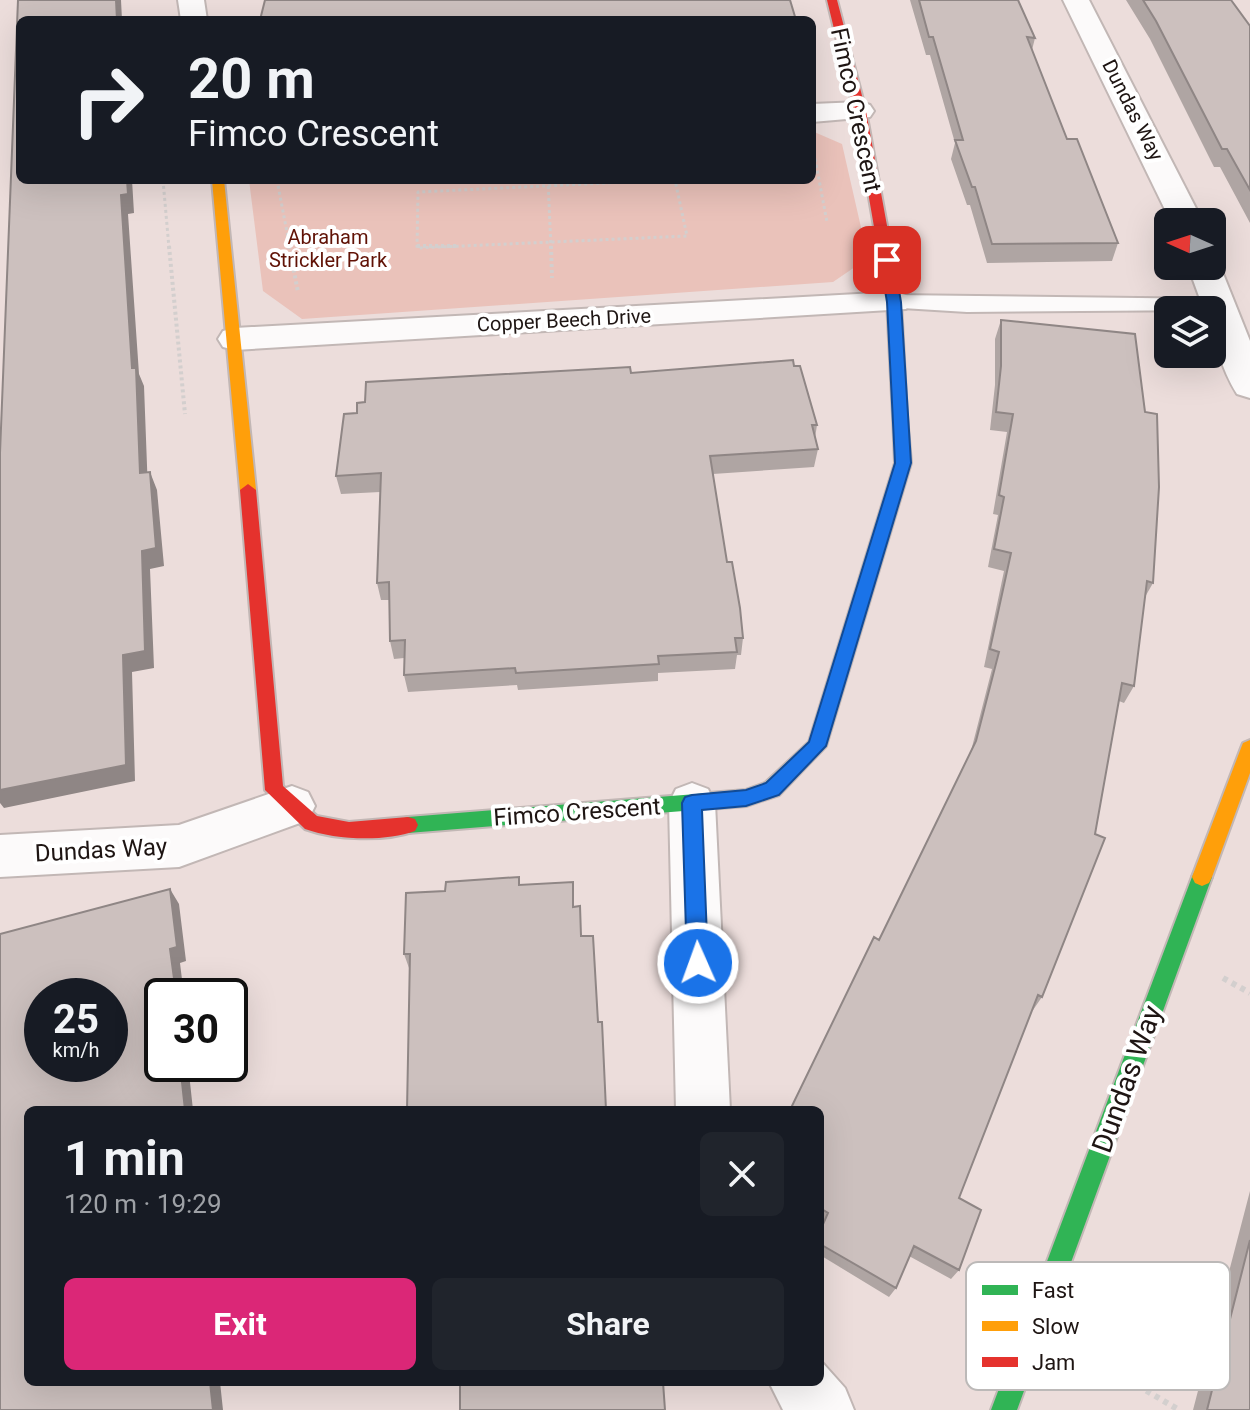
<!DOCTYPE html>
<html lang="en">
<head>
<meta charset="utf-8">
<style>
	:root { --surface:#171b24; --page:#20242c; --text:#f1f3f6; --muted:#9ea1a6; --accent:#db2777 }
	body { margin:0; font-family:Roboto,sans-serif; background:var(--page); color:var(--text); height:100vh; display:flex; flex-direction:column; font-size:30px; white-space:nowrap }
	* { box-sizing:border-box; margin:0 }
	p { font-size:26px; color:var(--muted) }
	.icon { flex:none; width:44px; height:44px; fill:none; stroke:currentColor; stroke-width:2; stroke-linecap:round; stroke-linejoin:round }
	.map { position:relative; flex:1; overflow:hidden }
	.drawer { position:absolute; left:24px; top:1106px; width:800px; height:280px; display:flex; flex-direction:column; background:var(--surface); border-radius:12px; box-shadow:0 8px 32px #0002 }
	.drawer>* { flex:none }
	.guide { position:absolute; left:16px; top:16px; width:800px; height:168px; border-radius:12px; box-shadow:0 8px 32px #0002; background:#171b24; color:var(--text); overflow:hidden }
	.needle { width:52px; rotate:273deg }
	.buttons { position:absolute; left:1154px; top:208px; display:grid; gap:16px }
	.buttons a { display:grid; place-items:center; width:72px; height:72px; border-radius:12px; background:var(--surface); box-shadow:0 8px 32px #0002; font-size:40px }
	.speed { position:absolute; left:24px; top:978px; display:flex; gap:16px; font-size:40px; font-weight:700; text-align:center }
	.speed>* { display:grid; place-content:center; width:104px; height:104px; border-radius:50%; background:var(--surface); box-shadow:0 8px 32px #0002; line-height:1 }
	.speed small { font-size:20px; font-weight:400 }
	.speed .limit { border:4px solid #111; border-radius:12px; background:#fff; color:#111 }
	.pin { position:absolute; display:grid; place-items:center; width:68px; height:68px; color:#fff; margin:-34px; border-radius:16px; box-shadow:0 4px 12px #0006 }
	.me { position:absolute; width:88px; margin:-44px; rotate:358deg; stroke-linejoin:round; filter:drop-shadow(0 0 6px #0008) }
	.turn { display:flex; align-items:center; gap:28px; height:168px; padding:0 40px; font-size:36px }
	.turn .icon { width:104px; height:104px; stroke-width:2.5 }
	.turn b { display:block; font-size:56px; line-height:68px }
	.round { display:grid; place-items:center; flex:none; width:84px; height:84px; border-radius:12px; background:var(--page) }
	.overview { display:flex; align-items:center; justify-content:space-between; height:136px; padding:0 40px }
	h1 { font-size:48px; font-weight:700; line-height:60px }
	.button { display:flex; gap:16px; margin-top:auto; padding:16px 40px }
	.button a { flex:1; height:92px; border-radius:12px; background:var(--accent); color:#fff; font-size:32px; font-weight:700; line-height:92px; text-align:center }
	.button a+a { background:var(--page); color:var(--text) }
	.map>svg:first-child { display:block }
	.green { fill:#eac2ba }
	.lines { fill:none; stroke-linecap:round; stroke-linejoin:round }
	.lane-casing { stroke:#c2b7b5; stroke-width:4 }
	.street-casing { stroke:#c2b7b5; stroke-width:4 }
	.fast-casing { stroke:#c2b7b5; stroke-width:4 }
	.slow-casing { stroke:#c2b7b5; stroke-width:4 }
	.jam-casing { stroke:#c2b7b5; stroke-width:4 }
	.path-far2 { stroke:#d3cfce; stroke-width:3; stroke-dasharray:3 3; stroke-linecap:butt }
	.path-far1 { stroke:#d3cfce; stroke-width:4; stroke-dasharray:3 3; stroke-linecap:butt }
	.path { stroke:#d3cfce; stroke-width:6; stroke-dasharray:5 5; stroke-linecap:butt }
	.lane { fill:#fcfafa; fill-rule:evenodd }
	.street { fill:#fcfafa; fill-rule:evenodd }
	.fast { fill:#30b455; fill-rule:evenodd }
	.slow { fill:#ff9f0a; fill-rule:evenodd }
	.jam { fill:#e5322d; fill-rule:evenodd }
	.wall { fill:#afa5a3 }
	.shaded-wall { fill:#8f8685 }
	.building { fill:#ccc0be; stroke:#8f8685; stroke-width:2; fill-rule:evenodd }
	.route { fill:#1a73e8; stroke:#114b97; stroke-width:2 }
	.labels { text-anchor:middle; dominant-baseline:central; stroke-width:8; stroke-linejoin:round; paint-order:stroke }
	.far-street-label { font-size:20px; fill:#1e1513; stroke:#fff }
	.far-park-label { font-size:20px; fill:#601206; stroke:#fff }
	.street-label { font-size:24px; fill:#1e1513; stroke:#fff }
	.near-street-label { font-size:28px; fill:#1e1513; stroke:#fff }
	.key { fill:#fff; stroke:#bcb9b8; stroke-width:2 }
	.key-label { font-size:22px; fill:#1e1513 }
</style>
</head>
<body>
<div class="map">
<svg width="1250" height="1410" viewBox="0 0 1250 1410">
	<rect width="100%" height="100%" fill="#ecdddb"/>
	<path class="green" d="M812,131L842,144L868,258L833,282L302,319L263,291L249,180H812Z"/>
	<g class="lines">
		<defs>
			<path id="lane" d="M894,295L1220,299L1231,306L1228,311L1212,313V310L967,312L886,307L883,302L886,297Z"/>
			<path id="street" d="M178,0H204L207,20H181Z
				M1063,0H1089L1203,222H1171Z
				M860,102L870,105L874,111L870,117L812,122V104Z
				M1212,258L1220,266L1250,341V398L1237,394C1222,370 1212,338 1212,310H1204L1188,266H1212Z
				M894,292L906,295L911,302L906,309L235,350L223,347L218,339L223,331L235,328Z
				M692,783L708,789L715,803L730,1110H676L669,803L676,789Z
				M292,786L308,792L315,806L308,820L179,867L0,877V835L179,825Z
				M820,1360L845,1388L854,1410H783L769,1382H820Z"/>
			<path id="fast" d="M900,411L907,416L911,463L826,746L779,795L746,806L408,833L401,831L398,825L401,819L408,817L746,790L765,783L809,742L895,463L893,416Z
				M1202,868L1209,871L1212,877L1017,1410H991L1192,877L1195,871Z"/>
			<path id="slow" d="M212,180H224L256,490L248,496L240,490Z
				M1250,740V773L1212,877L1209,883L1202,886L1195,883L1192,877L1241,748L1243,743Z"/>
			<path id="jam" d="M827,0H837L866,111L901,302L907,416L900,421L893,416L887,302L854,111Z
				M248,484L256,490L283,786L317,816L349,822L408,817L415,819L418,825L415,831C385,842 335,840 305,829L265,790L240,490Z"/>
		</defs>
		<use href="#lane" class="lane-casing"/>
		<use href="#street" class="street-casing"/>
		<use href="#fast" class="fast-casing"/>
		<use href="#slow" class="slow-casing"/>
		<use href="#jam" class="jam-casing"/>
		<path class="path-far2" d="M814,153L827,222
			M163,180L169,248
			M277,180L290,248
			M548,180L551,248
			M671,180L418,192L417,248L687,236L675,180"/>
		<path class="path-far1" d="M169,246L185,414
			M289,246L298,292
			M417,246H456
			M551,246L552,278"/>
		<path class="path" d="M1223,978L1250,993
			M1086,1355L1179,1410"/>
		<use href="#lane" class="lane"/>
		<use href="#street" class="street"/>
		<use href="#fast" class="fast"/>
		<use href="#slow" class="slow"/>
		<use href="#jam" class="jam"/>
	</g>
	<path class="wall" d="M910,0H1018L1035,38L1032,50L1067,139L1118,243L1112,261L987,263L970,205H967L951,159L955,143L930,55H926Z
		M1126,0H1231L1250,26V223L1220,167H1214L1150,39Z
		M1001,320L1153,583L1145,597L1134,686L1124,703L1119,701L1042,997L1033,1010H1032L959,1198V1270L951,1279L909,1256L896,1288L889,1297L820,1255V1230L823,1222L820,1221V1110L879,940L971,751L992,669L984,667L1004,571L988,567L998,515L993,514L1007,432L990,430L995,385V339Z
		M631,373L817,425L815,438L818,449L814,467L713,474L727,562L743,638L741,655H737L735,669L658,673V681L518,690L517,685L408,692L404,675V658L394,659L390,641L389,600H381L377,583L380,492L341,494L336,476L357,413L365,402Z
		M519,877L520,885L574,907L582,936L598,1022L606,1110L409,968L404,954Z
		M1250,1191V1410H1193Z"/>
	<path class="shaded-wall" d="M116,0H121L122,20H117Z
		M127,180H132L134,213L128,214L139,374L144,386L148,492L140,473L132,368L121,195Z
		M150,472L157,490L164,566L150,569L154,668L132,672L135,781L4,808L0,803V790L142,551Z
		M170,889L179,904L186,961L180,963L184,996H172L170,949Z
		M180,1064H188L193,1110H185Z
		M210,1382H220L223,1410H213Z"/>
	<path class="building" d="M18,0H116L117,20H20V180H127L128,194L121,195L132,368H136L140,473L150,472L156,548L142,551L145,651L123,655L126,765L0,790V453Z
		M265,0H790L796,20H260Z
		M919,0H1018L1035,38L1027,37L1067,139H1077L1118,243L992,244L975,187H972L955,140H963L933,37H929Z
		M1143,0H1231L1250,26V190L1227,149H1222L1156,21Z
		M1001,320L1135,334L1145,412L1157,414L1159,487L1153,583L1147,581L1134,686L1122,683L1095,834L1105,838L1042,997L1038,995L959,1198L981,1210L959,1270L914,1246L896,1288L820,1244V1231L828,1213L820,1208V1110H790L874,937L879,940L976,741L999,652L990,649L1011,553L994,549L1004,497L999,495L1013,414L996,412L1001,366Z
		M793,360L794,366H800L817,425H812L818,449L710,456L727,562H732L740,608L743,638H735L737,652L658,656L659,664L516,673L515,668L404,675L405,640L390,641L389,582L377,583L381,473L336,476L344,414L357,413V403L365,402L366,382L630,367L631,373Z
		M519,877V885L573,882V907L580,906L581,936H593L598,1022H602L606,1110H407L410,954H404L406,893L445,891L446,882Z
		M170,889L177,947L170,949L176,993L172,994V996H162V1064H180L185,1110H28V1382H210L213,1410H0V934ZM42,996H110V1064H42Z
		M1250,1240V1410H1207Z
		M460,1382H663L665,1410H460Z"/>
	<path class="route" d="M887,256L894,260L901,302L911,463L826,746L779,795L746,806L702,810L708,963L705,970L698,973L690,970L687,963L682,803L685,797L692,795L746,790L766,783L809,742L895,463L887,302L880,260Z"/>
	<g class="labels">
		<g class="far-street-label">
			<text transform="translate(1133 110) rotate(63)">Dundas Way</text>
			<text transform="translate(564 320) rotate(-3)">Copper Beech Drive</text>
		</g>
		<g class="far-park-label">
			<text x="328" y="237">Abraham<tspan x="328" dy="23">Strickler Park</tspan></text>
		</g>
		<g class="street-label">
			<text transform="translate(856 110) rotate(78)">Fimco Crescent</text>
			<text transform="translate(577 812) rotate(-4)">Fimco Crescent</text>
			<text transform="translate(101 850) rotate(-3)">Dundas Way</text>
		</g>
		<g class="near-street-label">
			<text transform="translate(1127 1079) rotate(-70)">Dundas Way</text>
		</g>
	</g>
	<rect x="966" y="1262" width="264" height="128" rx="12" class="key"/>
	<rect x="982" y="1285" width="36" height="10" fill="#30b455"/>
	<rect x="982" y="1321" width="36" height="10" fill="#ff9f0a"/>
	<rect x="982" y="1357" width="36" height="10" fill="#e5322d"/>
	<g class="key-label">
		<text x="1032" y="1298">Fast</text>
		<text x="1032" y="1334">Slow</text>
		<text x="1032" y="1370">Jam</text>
	</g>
</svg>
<div class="buttons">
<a><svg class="needle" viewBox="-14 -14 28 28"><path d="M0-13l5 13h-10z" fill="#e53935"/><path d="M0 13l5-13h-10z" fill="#9ea1a6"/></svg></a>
<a><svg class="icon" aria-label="layers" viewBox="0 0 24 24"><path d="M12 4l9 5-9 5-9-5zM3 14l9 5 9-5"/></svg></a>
</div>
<div class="speed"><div>25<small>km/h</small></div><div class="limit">30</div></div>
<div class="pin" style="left:887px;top:260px;background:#d93025"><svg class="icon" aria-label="arrive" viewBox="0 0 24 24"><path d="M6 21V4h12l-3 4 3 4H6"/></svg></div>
<svg class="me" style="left:698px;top:963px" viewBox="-20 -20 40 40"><circle r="17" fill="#1a73e8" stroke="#fff" stroke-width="3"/><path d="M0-11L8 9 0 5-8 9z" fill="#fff"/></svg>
<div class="guide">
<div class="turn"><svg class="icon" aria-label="right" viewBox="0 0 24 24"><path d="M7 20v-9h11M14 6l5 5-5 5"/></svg><div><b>20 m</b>Fimco Crescent</div></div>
</div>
<section class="drawer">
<div class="overview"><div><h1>1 min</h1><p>120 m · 19:29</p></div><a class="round"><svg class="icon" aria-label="close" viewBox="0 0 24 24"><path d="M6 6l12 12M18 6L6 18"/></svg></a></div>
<div class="button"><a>Exit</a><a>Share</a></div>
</section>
</div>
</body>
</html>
